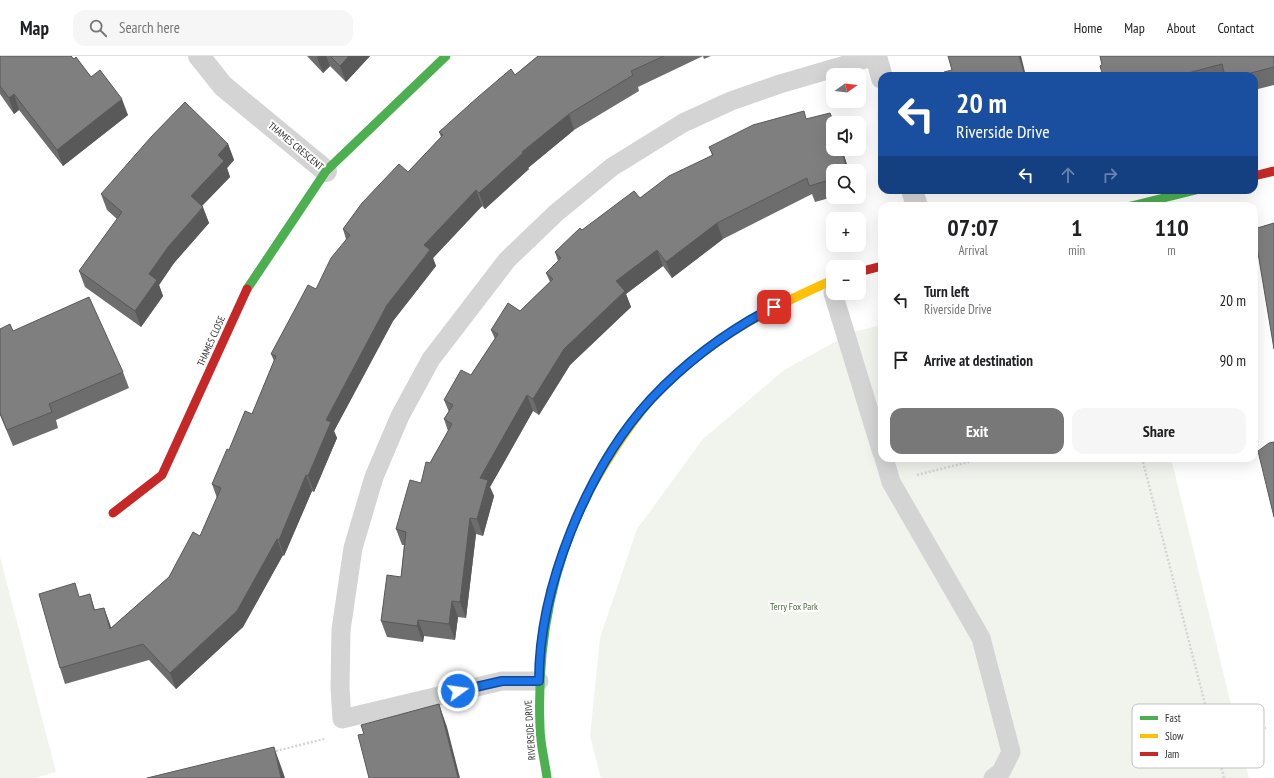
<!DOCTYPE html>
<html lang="en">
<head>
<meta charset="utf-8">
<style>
	:root { --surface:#fff; --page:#f6f6f6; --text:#202124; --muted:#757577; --line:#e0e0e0; --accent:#787878 }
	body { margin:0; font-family:"PT Sans Narrow",sans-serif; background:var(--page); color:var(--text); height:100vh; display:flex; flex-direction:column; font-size:15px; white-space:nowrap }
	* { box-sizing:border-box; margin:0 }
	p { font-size:13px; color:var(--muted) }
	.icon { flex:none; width:22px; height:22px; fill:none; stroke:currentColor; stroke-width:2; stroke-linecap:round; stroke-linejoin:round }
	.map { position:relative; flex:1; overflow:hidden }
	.details { position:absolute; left:878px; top:146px; width:380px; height:260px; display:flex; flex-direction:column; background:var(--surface); border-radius:12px; box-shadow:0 4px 16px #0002 }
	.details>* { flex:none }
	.top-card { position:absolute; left:878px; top:16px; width:380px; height:122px; border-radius:12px; box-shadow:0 4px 16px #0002; background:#1a4fa0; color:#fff; overflow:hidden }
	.needle { width:26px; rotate:75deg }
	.tools { position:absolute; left:826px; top:12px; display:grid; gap:8px }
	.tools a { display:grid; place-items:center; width:40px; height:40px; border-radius:8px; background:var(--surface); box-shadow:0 4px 16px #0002; font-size:20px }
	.pin { position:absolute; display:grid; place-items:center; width:34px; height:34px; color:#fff; margin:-17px; border-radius:8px; box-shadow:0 2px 6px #0006 }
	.me { position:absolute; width:44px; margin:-22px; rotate:76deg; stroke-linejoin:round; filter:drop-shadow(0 0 3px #0008) }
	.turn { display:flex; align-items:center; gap:14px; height:84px; padding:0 12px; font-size:18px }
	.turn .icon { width:52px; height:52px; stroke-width:2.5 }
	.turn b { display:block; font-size:28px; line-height:34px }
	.lanes { display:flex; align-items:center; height:38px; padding:0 12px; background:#0003; justify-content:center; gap:20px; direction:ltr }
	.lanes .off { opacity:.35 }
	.eta { display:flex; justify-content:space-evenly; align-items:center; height:68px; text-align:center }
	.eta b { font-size:24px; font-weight:700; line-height:28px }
	.primary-button { display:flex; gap:8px; margin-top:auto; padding:8px 12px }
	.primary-button a { flex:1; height:46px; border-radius:12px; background:var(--accent); color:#fff; font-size:16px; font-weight:700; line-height:46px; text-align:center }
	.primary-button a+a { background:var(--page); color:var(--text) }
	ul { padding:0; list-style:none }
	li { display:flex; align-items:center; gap:12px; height:60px; padding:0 12px }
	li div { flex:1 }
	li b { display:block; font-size:15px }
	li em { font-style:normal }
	header { display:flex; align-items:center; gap:24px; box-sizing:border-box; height:56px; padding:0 20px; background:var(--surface); border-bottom:1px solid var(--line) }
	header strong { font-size:19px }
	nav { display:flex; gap:22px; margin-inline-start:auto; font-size:14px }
	.search { width:280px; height:36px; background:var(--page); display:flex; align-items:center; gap:10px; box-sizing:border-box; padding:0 14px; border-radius:12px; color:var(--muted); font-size:15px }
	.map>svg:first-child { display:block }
	.green { fill:#f0f4ed }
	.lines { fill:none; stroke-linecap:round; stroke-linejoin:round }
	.path { stroke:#d4d4d4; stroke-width:2.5; stroke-dasharray:2 2; stroke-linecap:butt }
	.lane { stroke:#d4d4d4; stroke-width:19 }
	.street { stroke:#d4d4d4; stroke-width:22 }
	.fast { stroke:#4caf50; stroke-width:9 }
	.slow { stroke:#ffc107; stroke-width:9 }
	.jam { stroke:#c62828; stroke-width:9 }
	.wall { fill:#6d6d6d }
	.shaded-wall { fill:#595959 }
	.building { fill:#7f7f7f; stroke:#595959 }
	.route-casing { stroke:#114b97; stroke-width:10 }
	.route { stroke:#1a73e8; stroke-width:7 }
	.labels { text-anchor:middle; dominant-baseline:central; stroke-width:4; stroke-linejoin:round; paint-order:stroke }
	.street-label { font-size:10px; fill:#2f2f2f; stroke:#fff }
	.park-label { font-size:10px; fill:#4d683f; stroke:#fff }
	.key { fill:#fff; stroke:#c1c1c1; stroke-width:1 }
	.key-label { font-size:11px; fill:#2f2f2f }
</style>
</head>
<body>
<header>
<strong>Map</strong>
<div class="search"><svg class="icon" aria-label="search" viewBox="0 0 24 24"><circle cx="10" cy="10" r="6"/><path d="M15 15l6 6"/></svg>Search here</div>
<nav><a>Home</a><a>Map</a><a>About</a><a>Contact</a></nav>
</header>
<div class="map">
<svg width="1274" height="722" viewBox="0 0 1274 722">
	<rect width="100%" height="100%" fill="#fff"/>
	<path class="green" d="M882,269V402H1171L1249,722H601L590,680L600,582L637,473L703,383L784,314L853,276Z
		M0,501L56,716L35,722H0Z"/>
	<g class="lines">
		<path class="path" d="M1142,402L1224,722
			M917,419L984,402
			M1215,686L1266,672
			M272,696L324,683"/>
		<path class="lane" d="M833,237L882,397
			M884,402L891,426L981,582L1011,696L1001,716L993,722
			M539,625H502L342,663L340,632L341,574L353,492L374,421L400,360L431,303L507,204L556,157L612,111L683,67L731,45L780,28L876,0"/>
		<path class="street" d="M199,0L223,30L326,115
			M876,0L882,22
			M912,134L917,150"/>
		<path class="fast" d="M1131,150L1196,134
			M247,233L326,115L446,0
			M547,722C545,705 540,688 540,671C537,595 549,522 581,452C587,441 591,430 598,420"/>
		<path class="slow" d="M598,420C614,393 631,366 652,343C702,288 766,253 833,224"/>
		<path class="jam" d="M1254,120L1274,115
			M859,216L882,210
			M113,457L162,419L247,233"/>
	</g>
	<path class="wall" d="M0,0L74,3L128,59L63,110L19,54L14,58L0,38Z
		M307,0H370L346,26L330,10L323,17Z
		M538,0H711L704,3L703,0L638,31L639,35L574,74L528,112L529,113L485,153L482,150L433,202L436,210L393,265L334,375L337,382L314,436L312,435L284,500L283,499L243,571L176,633L149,604L65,628L60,612L80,541L90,538L95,554L104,552L111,572L169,521L200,480L217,442L212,428L229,394L252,358L274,305L271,298L316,233L346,183L343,173L408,116L441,81L439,76L515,19Z
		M1274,0V29L1254,34V20H1103L1102,9Z
		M807,63L842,93L849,115H833V141L815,146L812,138L723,183L672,222L663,210L626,238L631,251L570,309L539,359L533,355L490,431L494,440L483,480L476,478L466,562L458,561L455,584L424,580L423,586L387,581L381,565L401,521L404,489H402L396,473L421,427L430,407L448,375L444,363L449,356L444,344L471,319L495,283L491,274L520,255L550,226L546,217L558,205L555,196L582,174L640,142L712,99L709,91Z
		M228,88L234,104L227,112L230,121L202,150L209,167L174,207L159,229L163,240L141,271L85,231L79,215L117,163L107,154L101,138Z
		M0,273L13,275L123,316L129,332L56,364L58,372L13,390L0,359Z"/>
	<path class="shaded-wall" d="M318,0H326L330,10L323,17L317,1Z
		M349,0H370L346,26L340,10Z
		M1019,0H1021L1026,20H1025Z
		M14,38L19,54L14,58L9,42Z
		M122,43L128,59L63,110L57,94Z
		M569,58L574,74L528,112L529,113L485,153L479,137L522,96Z
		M228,88L234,104L227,112L230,121L196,156L191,140L218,99Z
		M841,93H842L849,115H848Z
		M476,134L482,150L433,202L436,210L393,265L334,375L337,382L314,436L308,420L326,364L387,249L424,189Z
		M203,151L209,167L174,207L159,229L163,240L141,271L135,255L149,218L168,191Z
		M717,167L723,183L672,222L666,206Z
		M657,194L663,210L626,238L631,251L570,309L539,359L533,343L564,293L616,225Z
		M527,339L533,355L490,431L494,440L483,480L477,463L480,422Z
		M306,419L312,435L284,500L279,484Z
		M470,462L476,478L466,562L460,546Z
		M277,483L283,499L243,571L176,633L170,617Z
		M452,545L458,561L455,584L449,568Z
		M104,552L110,568L116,589L110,573Z
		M418,564L424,580L423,586L417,570Z
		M439,648L447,671L460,722H458Z
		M274,691L283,716L285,722H281Z"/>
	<path class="building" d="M0,0H71L74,3L76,1L91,21L100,14L122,43L57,94L14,38L9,42L0,30Z
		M330,0H349L340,10Z
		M538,0H664L631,15L633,19L569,58L522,96L523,97L479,137L476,134L424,189L430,194L387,249L326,364L331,366L308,420L306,419L279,484L277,483L237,555L170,617L143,588L60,612L39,538L75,527L79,541L90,538L94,554L104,552L110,573L169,521L193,476L200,480L221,432L212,428L227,393L229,394L245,355L252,358L276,300L271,298L308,229L316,233L331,202L350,179L343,173L362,147L399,108L408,116L443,79L439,76L478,41L511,13L515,19Z
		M948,0H1019L1025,20H945L944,16L952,14Z
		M1100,0H1274V11L1239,20H1225L1222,8L1177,20H1103L1100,10L1102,9Z
		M185,46L228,88L218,99L224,105L191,140L203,151L168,191L149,218L157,224L135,255L79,215L122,156L101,138L151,81Z
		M804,55L806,63L830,57L834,67H833V93H841L848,115H833V123L809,130L807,122L717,167L666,206L657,194L616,225L625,235L564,293L533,343L527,339L480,422L488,424L477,463L470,462L460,546L452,545L449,568L418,564L417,570L381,565L387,519L401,521L406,476L396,473L410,424L421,427L426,406L430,407L452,368L444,363L453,349L444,344L461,314L471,319L498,278L491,274L508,247L520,255L553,223L546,217L561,202L555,196L580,172L582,174L634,135L640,142L669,120L713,99L709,91L753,69Z
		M1274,167V293L1254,173Z
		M89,241L123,316L49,348L52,356L7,374L0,357V273L10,268L13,275Z
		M1274,386V461L1258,395L1269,387Z
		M439,648L458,722H369L358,679L364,678L361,669Z
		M274,691L281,722H147Z"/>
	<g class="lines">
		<defs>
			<path id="route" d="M458,635L502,625H539C539,531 587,413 651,343C686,306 729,274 774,251"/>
		</defs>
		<use href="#route" class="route-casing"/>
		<use href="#route" class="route"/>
	</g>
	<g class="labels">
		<g class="street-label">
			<text transform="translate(296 90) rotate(40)">THAMES CRESCENT</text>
			<text transform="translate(211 285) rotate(-66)">THAMES CLOSE</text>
			<text transform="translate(530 674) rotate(-94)">RIVERSIDE DRIVE</text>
		</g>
		<g class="park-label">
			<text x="794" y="550">Terry Fox Park</text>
		</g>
	</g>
	<rect x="1132" y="648" width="132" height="64" rx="6" class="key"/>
	<rect x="1140" y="660" width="18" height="4" fill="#4caf50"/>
	<rect x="1140" y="678" width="18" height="4" fill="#ffc107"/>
	<rect x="1140" y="696" width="18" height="4" fill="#c62828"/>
	<g class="key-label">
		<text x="1165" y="666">Fast</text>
		<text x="1165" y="684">Slow</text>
		<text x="1165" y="702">Jam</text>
	</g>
</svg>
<div class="tools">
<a><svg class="needle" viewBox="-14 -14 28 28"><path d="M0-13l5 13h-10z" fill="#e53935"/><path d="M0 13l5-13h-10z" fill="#757577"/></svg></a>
<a><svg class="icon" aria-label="sound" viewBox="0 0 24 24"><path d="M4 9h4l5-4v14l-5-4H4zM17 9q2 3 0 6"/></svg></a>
<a><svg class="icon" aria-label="search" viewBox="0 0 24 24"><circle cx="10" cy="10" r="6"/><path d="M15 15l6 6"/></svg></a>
<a>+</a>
<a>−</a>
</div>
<div class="pin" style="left:774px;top:251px;background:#d93025"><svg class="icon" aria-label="arrive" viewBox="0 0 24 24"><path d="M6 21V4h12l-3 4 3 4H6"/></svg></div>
<svg class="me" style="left:458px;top:635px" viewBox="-20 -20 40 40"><circle r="17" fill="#1a73e8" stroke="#fff" stroke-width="3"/><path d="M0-11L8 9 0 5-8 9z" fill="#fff"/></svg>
<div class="top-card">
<div class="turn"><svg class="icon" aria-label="left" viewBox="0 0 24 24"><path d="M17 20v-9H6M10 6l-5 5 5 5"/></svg><div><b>20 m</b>Riverside Drive</div></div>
<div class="lanes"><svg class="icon" aria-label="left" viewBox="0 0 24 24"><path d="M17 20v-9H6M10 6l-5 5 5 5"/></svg><svg class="icon off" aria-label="ahead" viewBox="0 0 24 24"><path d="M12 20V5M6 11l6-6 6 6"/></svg><svg class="icon off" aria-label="right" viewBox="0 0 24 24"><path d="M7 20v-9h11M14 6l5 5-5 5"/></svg></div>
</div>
<section class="details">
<div class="eta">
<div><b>07:07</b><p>Arrival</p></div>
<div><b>1</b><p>min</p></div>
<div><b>110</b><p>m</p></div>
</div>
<ul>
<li><svg class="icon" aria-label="left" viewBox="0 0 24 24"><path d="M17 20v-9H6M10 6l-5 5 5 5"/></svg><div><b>Turn left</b><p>Riverside Drive</p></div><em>20 m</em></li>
<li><svg class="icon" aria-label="arrive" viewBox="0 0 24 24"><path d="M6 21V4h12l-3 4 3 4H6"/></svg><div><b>Arrive at destination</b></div><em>90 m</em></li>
</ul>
<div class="primary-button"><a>Exit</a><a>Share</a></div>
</section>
</div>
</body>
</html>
